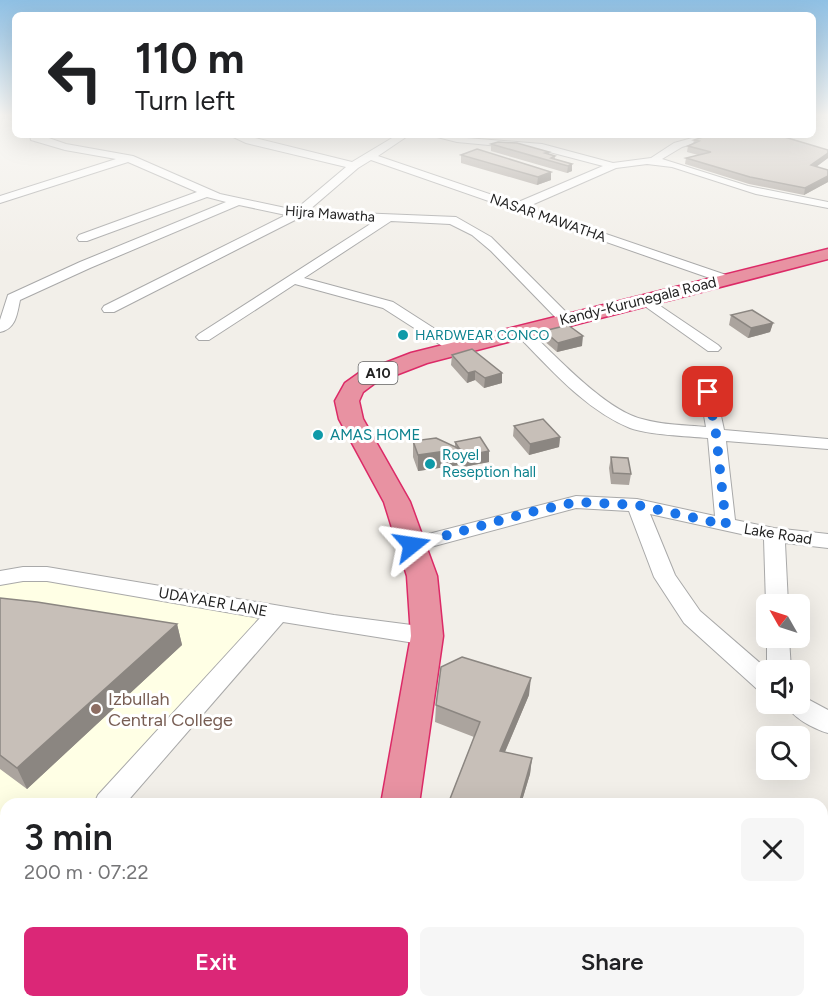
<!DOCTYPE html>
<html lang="en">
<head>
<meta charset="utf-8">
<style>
	:root { --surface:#fff; --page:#f6f6f6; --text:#202124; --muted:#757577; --accent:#db2777 }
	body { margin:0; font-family:Figtree,sans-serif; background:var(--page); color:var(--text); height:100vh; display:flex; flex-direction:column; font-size:22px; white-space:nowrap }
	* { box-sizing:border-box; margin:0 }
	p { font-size:20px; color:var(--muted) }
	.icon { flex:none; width:33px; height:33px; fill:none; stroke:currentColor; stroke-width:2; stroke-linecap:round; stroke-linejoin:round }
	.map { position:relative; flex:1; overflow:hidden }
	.side { position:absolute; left:0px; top:798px; width:828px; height:210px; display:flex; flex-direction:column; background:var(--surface); border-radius:18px 18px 0 0; box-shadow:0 6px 24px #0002 }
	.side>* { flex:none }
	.guide { position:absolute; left:12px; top:12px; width:804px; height:126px; border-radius:9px; box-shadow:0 6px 24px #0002; background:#fff; color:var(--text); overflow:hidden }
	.needle { width:39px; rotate:309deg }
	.buttons { position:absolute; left:756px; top:594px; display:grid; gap:12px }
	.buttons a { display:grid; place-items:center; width:54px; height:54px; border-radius:9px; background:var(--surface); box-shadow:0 6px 24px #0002; font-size:30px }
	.pin { position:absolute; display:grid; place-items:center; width:51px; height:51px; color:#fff; margin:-26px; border-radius:12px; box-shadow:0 3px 9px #0006 }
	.me { position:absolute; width:66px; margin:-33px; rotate:75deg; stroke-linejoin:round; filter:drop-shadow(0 0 4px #0008) }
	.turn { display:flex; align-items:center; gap:21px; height:126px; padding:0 24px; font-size:27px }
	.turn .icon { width:78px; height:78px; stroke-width:2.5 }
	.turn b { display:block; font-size:42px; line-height:51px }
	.round { display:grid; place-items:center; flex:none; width:63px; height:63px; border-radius:9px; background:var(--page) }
	.summary { display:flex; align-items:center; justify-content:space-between; height:102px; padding:0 24px }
	h1 { font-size:36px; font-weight:600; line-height:45px }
	.cta { display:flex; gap:12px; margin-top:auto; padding:12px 24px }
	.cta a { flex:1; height:69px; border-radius:9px; background:var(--accent); color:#fff; font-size:24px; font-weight:600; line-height:69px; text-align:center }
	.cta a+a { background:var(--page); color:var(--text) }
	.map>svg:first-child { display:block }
	.education { fill:#ffffe5 }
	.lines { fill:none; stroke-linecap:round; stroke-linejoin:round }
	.minor-casing { stroke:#a9a9a9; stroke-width:2 }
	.highway-casing { stroke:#dc2a67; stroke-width:3 }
	.minor { fill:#fff; fill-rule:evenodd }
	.highway { fill:#e892a2; fill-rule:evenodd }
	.wall { fill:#aba49e }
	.shaded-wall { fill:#8b8681 }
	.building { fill:#c7bfb8; stroke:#8b8681; stroke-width:1.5 }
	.route { stroke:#1a73e8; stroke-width:10; stroke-dasharray:0 18 }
	.culture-dot { fill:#0f9aa8; stroke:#fff; stroke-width:2 }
	.education-dot { fill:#8d6e63; stroke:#fff; stroke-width:2 }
	.labels { text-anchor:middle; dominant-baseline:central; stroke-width:6; stroke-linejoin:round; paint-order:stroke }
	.far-street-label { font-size:14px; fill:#222; stroke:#fff }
	.far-culture-label { font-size:14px; fill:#0d838f; stroke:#fff; text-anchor:start }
	.shield { fill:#fff; stroke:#646464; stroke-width:1.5 }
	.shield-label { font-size:14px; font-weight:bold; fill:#222 }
	.street-label { font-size:15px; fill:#222; stroke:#fff }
	.culture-label { font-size:15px; fill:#0d838f; stroke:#fff; text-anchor:start }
	.near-education-label { font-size:18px; fill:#785e54; stroke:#fff; text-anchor:start }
</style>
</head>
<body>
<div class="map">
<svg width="828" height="1008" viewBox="0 0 828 1008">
	<rect width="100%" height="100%" fill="#f2efe9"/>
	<path class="education" d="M23,574L278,613L108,804H6V869L0,865V578Z"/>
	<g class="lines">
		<defs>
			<path id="minor" d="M30,135H40L66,144L133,156L220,194L295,210L346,167L246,143L229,135H243L352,162L397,135H409L378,156L516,203L603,166L542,150L457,142L429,135L542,144L613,163L651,158L674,143L703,135H719L682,147L662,159L748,186L828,202V208L756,194L672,167L647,164L616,168L527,207L729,276L731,279L729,282L724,283L371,160L358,168L308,211L456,217L491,237L570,316L572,319L570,322H560L491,251L472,235L450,224L391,221L304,278L393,302L460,345L463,348L460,351H450L383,308L295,284L209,340H199L196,337L199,334L375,221L299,218L114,312H104L102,309L104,306L286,215L239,205L90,268L20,300C17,314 16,329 0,332V320L8,295L80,262L226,202L207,197L87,241H79L77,238L79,235L197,192L128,162L0,203V196L116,159L65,150L31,140Z
				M644,295L718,345L721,348L718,351H708L639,302L637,299L639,296Z
				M521,327L526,328C554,354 605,410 642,419C662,425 685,425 706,427L700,392L708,387L716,392L724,430L828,439V449L726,441L735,520L774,528L828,534V548L785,543L788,604H766L764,539L650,514L675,575L700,611L767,669V638H789L791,670H766V691L757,689L684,623L654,577L629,511L576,508L412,552L405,550L402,545L405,540L576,496L637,499L715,516L708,438C687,436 648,435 630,428C584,409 550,368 516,334L514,331Z
				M23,567H47L334,615L427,627L435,630L438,636L435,642L427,645L283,622L125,804H94L98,795L260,618L47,581H23L0,585V571Z
				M800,695L828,710V733C814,729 791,717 786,704H800Z
				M0,851L6,854V883L0,880Z"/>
			<path id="highway" d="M828,249V259L427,363L375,383L363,392L359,401L363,419L410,502L437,576L443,636L419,804H381L411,636L407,576L384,502L339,419L335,401L345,383L359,373L411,353Z
				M332,1002H378L376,1008H330Z"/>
		</defs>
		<use href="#minor" class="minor-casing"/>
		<use href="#highway" class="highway-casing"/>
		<use href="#minor" class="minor"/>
		<use href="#highway" class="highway"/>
	</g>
	<path class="wall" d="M790,139L828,150V158L816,167L828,170V182L804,195L749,184L685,164L686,158L698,155L687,152L688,146L693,144L694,140Z
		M491,144L549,152V154L555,156V159L572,164V171L567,173L491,151Z
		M461,155L551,180L537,185L461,163Z
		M731,315L773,323L770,332L748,338L729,325Z
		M544,331L582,346L557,352L543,340Z
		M452,355L502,373V383L484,388L475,380L467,383L451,365Z
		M514,426L560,437L559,447L529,455L513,436Z
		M413,441L455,447V442L489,462L463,467L460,461V465L418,471L413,457Z
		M611,457L631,474L629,485L611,484L609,468Z
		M0,598L177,624L182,645L27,789L0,769Z
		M529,695L505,752L532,758L530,774L521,804H448L474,737L435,722L436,705Z
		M561,1002H664L655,1008H565Z"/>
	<path class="shaded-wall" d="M784,135H791V139L781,136Z
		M828,153V158L809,172L811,165Z
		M572,164V171L567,173L568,166Z
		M551,172V180L537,185L538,177Z
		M828,176V182L804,195L805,188Z
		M773,323L770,332L748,338L751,328Z
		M583,336L582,346L557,352L558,343Z
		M475,371V380L467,383L468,373Z
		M502,373V383L484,388L485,378Z
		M560,437L559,447L529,455L530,444Z
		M460,449V465L418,471V455Z
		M489,451V462L463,467L464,456Z
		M177,624L182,645L27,789L17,768Z
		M531,678L529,695L498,768L500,751Z
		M532,758L530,774L521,804H519Z
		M648,1002H664L655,1008H639Z"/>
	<path class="building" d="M709,135H784L781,136L828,150V153L811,165L828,170V176L805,188L750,177L686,158L711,152L688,146L699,141L694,140Z
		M498,142L517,143L549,152L545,153L555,156L551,158L572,164L568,166L491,144Z
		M477,149L551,172L538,177L461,155Z
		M752,310L773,323L751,328L731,315Z
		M568,325L583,336L558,343L544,331Z
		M472,349L502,373L485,378L475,371L468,373L452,355Z
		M543,419L560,437L530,444L514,426Z
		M480,437L489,451L464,456L455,442Z
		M436,438L460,449L418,455L413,441Z
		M611,457L628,458L631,474L613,473Z
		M0,598L37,602L177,624L17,768L0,755Z
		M462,657L531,678L500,751L532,758L519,804H448L480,722L436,705L441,667Z
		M574,1002H648L639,1008H578Z"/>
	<linearGradient id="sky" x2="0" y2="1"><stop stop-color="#8fc0e4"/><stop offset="0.45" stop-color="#f9f8f5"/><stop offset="1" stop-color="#f9f8f5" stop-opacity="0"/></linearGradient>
	<rect width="828" height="256" fill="url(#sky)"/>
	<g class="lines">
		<path class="route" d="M412,545L527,513L576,502L637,505L726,525L716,434L708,392"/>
	</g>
	<g class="culture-dot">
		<circle cx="403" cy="335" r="6"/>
		<circle cx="318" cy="435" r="6"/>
		<circle cx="430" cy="464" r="6"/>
	</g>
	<circle class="education-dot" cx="96" cy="709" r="6"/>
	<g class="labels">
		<g class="far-street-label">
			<text transform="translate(330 214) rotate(4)">Hijra Mawatha</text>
			<text transform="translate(548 218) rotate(19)">NASAR MAWATHA</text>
		</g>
		<g class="far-culture-label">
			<text x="415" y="335">HARDWEAR CONCO</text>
		</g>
		<rect class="shield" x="358.5" y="362" width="39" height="22" rx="4.5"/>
		<g class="shield-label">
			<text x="378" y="373">A10</text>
		</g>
		<g class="street-label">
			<text transform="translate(638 301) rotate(-14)">Kandy-Kurunegala Road</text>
			<text transform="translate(778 534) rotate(9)">Lake Road</text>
			<text transform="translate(213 602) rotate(10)">UDAYAER LANE</text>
		</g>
		<g class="culture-label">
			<text x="330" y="435">AMAS HOME</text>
			<text x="442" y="455">Royel<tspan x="442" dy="17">Reseption hall</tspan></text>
		</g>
		<g class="near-education-label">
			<text x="108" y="699">Izbullah<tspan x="108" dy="21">Central College</tspan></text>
		</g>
	</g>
</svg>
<div class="buttons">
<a><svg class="needle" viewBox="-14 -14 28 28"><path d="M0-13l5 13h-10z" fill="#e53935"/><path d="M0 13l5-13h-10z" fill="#757577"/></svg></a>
<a><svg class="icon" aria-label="sound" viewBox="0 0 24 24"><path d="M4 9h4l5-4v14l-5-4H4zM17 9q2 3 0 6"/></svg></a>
<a><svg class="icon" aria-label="search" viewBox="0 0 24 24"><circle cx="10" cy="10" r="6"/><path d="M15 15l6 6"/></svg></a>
</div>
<div class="pin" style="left:708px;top:392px;background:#d93025"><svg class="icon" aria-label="arrive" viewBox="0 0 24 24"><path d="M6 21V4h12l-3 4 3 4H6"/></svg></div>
<svg class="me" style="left:412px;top:545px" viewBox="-20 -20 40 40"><path d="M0-17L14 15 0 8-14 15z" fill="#1a73e8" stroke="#fff" stroke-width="4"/></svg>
<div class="guide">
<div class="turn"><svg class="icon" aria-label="left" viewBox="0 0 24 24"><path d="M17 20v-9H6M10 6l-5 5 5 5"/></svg><div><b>110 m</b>Turn left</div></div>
</div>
<section class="side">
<div class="summary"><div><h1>3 min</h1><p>200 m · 07:22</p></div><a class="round"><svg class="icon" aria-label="close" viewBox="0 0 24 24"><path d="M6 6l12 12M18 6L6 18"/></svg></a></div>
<div class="cta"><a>Exit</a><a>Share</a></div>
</section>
</div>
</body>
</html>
